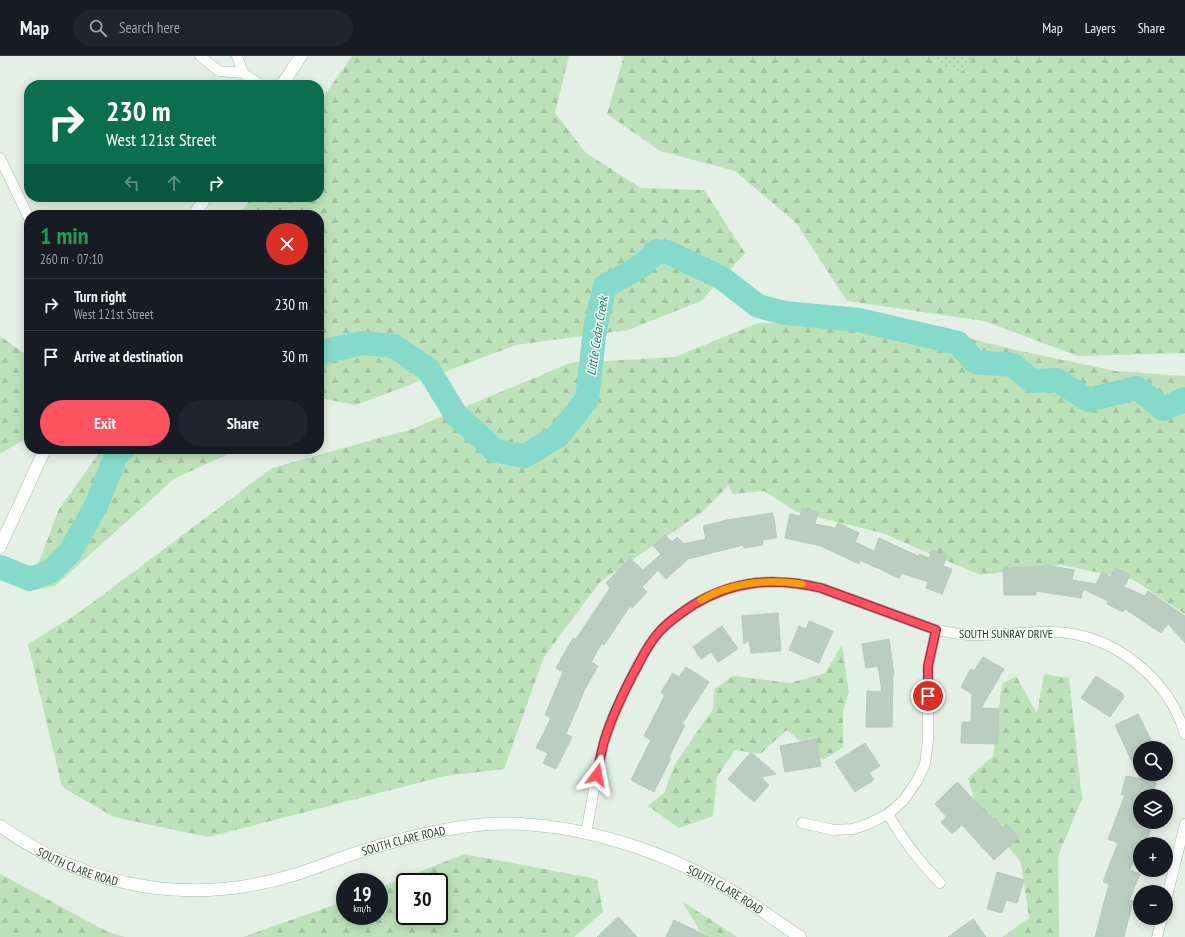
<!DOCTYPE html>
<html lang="en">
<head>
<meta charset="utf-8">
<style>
	:root { --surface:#171b24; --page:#20242c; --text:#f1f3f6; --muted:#9ea1a6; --line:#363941; --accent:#ff5261 }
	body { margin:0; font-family:"PT Sans Narrow",sans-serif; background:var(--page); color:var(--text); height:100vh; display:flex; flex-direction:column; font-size:15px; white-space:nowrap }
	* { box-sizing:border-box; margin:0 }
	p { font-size:13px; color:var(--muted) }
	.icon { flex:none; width:22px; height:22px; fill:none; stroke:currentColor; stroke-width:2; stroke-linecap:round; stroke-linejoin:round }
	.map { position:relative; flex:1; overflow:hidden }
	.panel { position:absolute; left:24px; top:154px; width:300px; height:244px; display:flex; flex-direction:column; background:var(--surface); border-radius:16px; box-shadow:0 2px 10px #0003 }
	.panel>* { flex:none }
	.banner { position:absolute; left:24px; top:24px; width:300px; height:122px; border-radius:16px; box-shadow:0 2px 10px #0003; background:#0b6e4f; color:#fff; overflow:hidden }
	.controls { position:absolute; left:1133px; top:685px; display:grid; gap:8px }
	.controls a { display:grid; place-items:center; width:40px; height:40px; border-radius:50%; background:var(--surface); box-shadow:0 2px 10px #0003; font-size:20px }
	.speed { position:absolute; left:336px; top:817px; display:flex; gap:8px; font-size:20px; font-weight:700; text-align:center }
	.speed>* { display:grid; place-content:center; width:52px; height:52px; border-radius:50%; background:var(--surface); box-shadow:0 2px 10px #0003; line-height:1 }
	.speed small { font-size:10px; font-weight:400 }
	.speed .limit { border:2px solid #111; border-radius:6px; background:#fff; color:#111 }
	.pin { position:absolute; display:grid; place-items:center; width:34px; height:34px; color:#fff; margin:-17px; border:2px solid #fff; border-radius:50%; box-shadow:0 1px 4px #0007 }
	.me { position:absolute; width:44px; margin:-22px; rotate:13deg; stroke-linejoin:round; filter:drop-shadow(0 0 3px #0008) }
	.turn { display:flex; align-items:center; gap:14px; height:84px; padding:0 16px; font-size:18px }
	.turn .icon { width:52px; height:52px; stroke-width:2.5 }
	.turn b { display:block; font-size:28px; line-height:34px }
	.lanes { display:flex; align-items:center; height:38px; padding:0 16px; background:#0003; justify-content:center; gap:20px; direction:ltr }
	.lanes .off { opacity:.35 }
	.round { display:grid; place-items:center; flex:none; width:42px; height:42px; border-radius:21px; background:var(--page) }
	.headline { display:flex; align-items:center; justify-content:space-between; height:68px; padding:0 16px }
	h1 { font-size:24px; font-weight:700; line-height:30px; color:#1e9e55 }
	.cta { display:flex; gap:8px; margin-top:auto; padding:8px 16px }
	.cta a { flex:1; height:46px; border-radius:24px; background:var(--accent); color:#fff; font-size:16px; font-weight:700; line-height:46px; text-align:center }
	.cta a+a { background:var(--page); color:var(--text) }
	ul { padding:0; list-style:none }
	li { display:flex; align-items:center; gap:12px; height:52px; padding:0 16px; border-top:1px solid var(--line) }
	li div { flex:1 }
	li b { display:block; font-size:15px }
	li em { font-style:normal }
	header { display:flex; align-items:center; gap:24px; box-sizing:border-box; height:56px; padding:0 20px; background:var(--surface); border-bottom:1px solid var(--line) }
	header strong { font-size:19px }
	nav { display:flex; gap:22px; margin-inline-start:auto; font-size:14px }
	.search { width:280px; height:36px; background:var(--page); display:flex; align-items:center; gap:10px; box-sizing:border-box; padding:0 14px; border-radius:22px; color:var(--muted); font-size:15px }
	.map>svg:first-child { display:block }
	.grass { fill:url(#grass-dots) }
	.forest { fill:url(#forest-firs); fill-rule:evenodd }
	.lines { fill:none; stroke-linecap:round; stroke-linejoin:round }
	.river { stroke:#86dacb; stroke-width:24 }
	.building { fill:#bbcdc1; stroke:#b5caba }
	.street-casing { stroke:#a6b8ab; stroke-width:11 }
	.secondary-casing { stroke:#a4bfad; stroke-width:13 }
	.street { stroke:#fff; stroke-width:10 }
	.secondary { stroke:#fff; stroke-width:12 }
	.route-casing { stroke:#a6353f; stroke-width:10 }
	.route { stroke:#ff5261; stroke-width:7 }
	.slow { stroke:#f59e0b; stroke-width:7 }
	.labels { text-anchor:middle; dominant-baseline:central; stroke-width:3; stroke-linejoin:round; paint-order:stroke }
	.street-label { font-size:12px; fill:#21432e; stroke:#f5fbf6 }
	.water-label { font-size:13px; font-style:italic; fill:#13816f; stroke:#f5fbf6 }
</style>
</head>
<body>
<header>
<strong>Map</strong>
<div class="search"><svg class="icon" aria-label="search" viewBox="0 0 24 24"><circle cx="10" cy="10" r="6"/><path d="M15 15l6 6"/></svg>Search here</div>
<nav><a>Map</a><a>Layers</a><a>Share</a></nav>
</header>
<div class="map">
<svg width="1185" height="881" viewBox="0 0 1185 881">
	<defs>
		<pattern id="grass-dots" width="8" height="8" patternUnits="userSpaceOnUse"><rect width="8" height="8" fill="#bde2ba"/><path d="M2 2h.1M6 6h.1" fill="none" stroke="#a2c3a0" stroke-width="1.8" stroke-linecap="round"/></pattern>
		<pattern id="forest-firs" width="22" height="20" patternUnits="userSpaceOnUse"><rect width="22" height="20" fill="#bde2ba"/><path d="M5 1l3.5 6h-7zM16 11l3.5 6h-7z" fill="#a2c3a0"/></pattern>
	</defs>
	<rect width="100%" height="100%" fill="#e4efe6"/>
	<path class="grass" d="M928,0H973L959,19Z"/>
	<path class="forest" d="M352,0H569L555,57L586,97L641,132L704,134L745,197L701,245L628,274L516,289L356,349L319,342V159H239L252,141H319V47Z
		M624,0H928L959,19L973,0H1185V297L1078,300L984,265L847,245L796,167L735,115L660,95L607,58Z
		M900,265L1016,294L1115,315L1185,320V558L1132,523L1061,509L980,519L882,477L797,456L764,435L732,438L729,429L702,456L600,526L544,601L504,713L445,720L208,781L114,761L62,731L28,588L80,556L272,412L412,373L570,307L675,301L758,267Z
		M0,280L29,301V337L25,383L0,398Z
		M102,393H239L174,423L55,530L28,535L59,453Z
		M842,589L849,636L843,655V691L823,704L787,674L760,698L735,694L717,721L713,760L679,772L648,750L664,737L675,708L713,653L714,633L733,620L790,627L825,617Z
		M1044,618L1069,622L1082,743L1058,800L1059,881H1002L1029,862L1021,806L977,753L968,722L993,700L1002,628L1016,620L1037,657Z
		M464,798L597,823L603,856L574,881H243L345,845V860H379V832ZM405,826H439V860H405Z
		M0,818L108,876L125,881H0Z
		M682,845L737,881H710L700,875Z"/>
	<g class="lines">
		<path class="river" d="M319,299L321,296L363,287L394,290L428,313L456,359L496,395L525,400L558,380L587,343L595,273L605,230C623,220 644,212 656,195L667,196L722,222L758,250L785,257L859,264L958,287L975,306L1013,309L1032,325L1057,324L1088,344L1137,332L1163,353L1185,343
			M0,511L30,523L50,516L70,496L96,450L116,400L123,393"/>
	</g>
	<path class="building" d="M802,452L818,456L815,468L835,472L838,467L859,477L855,486L874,495L879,482L918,500L919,498L929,502L932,494L947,500L943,510L952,513L942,538L926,532L928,526L902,517L899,522L860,504L859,508L821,490L785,482L790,458L800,460Z
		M773,457L777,482L762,484L763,489L744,492L743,489L688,503L666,523L658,514L642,531L647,536L632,552L630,550L604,589L602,587L591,606L598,610L585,633L566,678L572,681L556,713L543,707L548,697L536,692L551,662L545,659L563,616L556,612L573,582L576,583L610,532L606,527L630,502L643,514L661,498L653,490L665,479L672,486L677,481L684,488L706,483L703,470L727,464Z
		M1051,510L1074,514L1072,524L1096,528L1102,516L1111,521L1115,512L1130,519L1124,531L1145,540L1148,535L1185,560V587L1168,568L1161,577L1125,553L1123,556L1107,548L1108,545L1083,533L1081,542L1036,535V539H1004L1003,512Z
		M778,557L781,595L751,597L749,584L744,588L742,560Z
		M809,565L833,575L819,607L789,594L799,570L806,573Z
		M722,570L738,593L718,606L711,596L701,603L693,591Z
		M889,583L894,619L893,620L892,671H866L867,635L882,636L878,610L866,612L862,588Z
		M983,601L1004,613L981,652L999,653L997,688L961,687L962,666H971L972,638L961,631L971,613L974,615Z
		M686,611L709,626L682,668L685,669L669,701L671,702L654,736L631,724L651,684L644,680L665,639L661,636L673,617L679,621Z
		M1096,620L1122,637L1124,641L1110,661L1081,642Z
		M1138,658L1155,692H1140V718H1158L1153,740H1140V766H1143L1141,771L1150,775L1145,788H1140V795L1138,794L1130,814L1140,818L1129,844L1133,845L1124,881H1095L1109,828L1103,826L1118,787L1108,783L1125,739H1121L1126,720L1140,723L1115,669Z
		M816,683L821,710L785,716L780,690Z
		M865,687L880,710L869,717L874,724L855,736L835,706Z
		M751,696L776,718L761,721L769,729L754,746L728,723Z
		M957,726L993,764L994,762L1003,772L1006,768L1019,781L994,804L962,769L952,778L941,766L947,761L935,748Z
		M997,816L1024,824L1017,847L1006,844L1002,857L987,853Z
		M618,861L637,881H597Z
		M973,863L986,881H948Z
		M674,864L709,881H666Z"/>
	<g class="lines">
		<defs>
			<path id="street" d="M200,0L219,15L243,17L261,29
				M237,0L243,17
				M0,102L29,162
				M888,758C903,785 919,805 940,827
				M802,767L834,774L853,773L868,768L888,758L903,745L917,725L925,708L928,684V610L936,574
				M586,777C592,747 596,716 604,687C609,668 617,651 626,633C635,614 645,592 659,576C669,565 681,557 693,549C734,524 774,521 821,532L936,574C947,576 958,578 969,579C997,580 1026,575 1054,576C1113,578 1168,621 1185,678
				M1166,845L1185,768
				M1157,881L1162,862"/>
			<g id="secondary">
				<path d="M282,29L301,0"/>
				<path d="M194,159L206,141"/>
				<path d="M0,491L45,393"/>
				<path id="s1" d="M0,770C90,834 195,851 300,817C319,811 337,803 356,797C399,783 444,771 489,768C569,764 657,792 725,831C751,846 775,864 800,881"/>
			</g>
		</defs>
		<use href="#street" class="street-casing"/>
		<use href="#secondary" class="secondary-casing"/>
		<use href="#street" class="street"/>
		<use href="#secondary" class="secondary"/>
	</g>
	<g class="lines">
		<defs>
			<path id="route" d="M597,719C599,708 601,697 604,686C612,659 625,633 638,609C644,597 651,585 660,575C669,565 681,557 693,549C734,524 774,521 821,532L936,574L928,610V640"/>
		</defs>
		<use href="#route" class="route-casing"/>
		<use href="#route" class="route"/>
		<path class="slow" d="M701,544C732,526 767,523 802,528"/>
	</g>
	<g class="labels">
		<g class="street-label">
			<text x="1006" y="577">SOUTH SUNRAY DRIVE</text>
			<text stroke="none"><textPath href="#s1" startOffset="424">SOUTH CLARE ROAD</textPath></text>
			<text stroke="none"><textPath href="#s1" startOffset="88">SOUTH CLARE ROAD</textPath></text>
			<text stroke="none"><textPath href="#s1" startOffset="760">SOUTH CLARE ROAD</textPath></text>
		</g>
		<g class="water-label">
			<text transform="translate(597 280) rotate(-81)">Little Cedar Creek</text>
		</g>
	</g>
</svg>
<div class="controls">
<a><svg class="icon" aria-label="search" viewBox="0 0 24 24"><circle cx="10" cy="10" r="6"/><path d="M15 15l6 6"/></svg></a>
<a><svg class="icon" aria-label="layers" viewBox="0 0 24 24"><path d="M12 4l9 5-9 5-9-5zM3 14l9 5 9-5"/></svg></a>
<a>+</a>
<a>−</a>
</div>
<div class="speed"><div>19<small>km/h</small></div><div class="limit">30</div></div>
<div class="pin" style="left:928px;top:640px;background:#d93025"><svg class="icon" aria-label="arrive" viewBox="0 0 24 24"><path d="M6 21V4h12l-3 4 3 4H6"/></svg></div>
<svg class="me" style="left:597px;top:719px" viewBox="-20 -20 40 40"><path d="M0-17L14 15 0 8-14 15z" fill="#ff5261" stroke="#fff" stroke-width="4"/></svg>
<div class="banner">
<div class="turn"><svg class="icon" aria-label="right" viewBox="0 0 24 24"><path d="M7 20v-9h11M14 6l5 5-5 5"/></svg><div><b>230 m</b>West 121st Street</div></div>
<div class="lanes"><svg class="icon off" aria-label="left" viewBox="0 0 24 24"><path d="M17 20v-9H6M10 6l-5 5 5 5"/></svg><svg class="icon off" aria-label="ahead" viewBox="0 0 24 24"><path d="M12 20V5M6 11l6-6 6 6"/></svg><svg class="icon" aria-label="right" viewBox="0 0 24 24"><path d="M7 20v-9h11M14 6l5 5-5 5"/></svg></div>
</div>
<section class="panel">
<div class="headline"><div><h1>1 min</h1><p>260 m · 07:10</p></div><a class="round" style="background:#d93025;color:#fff"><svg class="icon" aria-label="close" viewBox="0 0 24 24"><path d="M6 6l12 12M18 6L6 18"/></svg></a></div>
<ul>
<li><svg class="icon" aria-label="right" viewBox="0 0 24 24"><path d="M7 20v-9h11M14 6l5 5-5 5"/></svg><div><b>Turn right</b><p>West 121st Street</p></div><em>230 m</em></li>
<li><svg class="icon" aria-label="arrive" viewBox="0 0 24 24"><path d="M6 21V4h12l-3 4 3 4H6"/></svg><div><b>Arrive at destination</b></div><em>30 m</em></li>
</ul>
<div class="cta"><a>Exit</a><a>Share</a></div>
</section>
</div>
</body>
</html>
